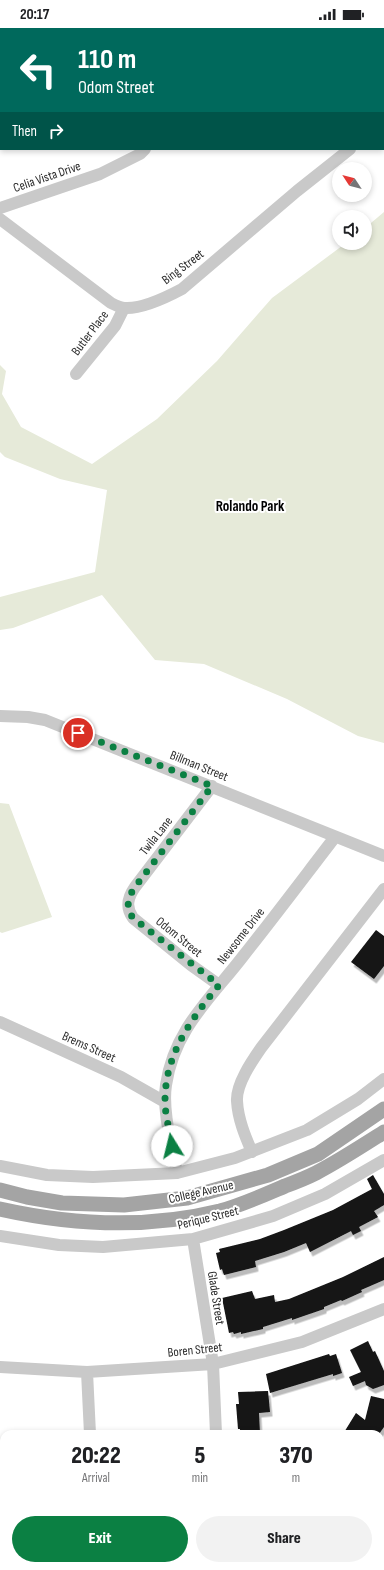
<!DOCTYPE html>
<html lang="en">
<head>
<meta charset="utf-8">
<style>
	:root { --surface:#fff; --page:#f2f2f2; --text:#202124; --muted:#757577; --accent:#0b8043 }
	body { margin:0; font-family:"Sofia Sans Condensed",sans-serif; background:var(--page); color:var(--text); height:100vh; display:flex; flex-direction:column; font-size:15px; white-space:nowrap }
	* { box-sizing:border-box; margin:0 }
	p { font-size:13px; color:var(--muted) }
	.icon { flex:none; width:22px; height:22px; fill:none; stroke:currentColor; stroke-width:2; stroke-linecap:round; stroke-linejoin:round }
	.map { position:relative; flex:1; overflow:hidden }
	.side { position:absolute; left:0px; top:1402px; width:384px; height:140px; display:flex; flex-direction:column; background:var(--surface); border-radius:12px 12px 0 0; box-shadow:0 2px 6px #0003 }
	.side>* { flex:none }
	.guide { position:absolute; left:0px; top:0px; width:384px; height:122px; box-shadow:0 2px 6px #0003; background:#00695c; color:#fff; overflow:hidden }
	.needle { width:26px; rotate:306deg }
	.fabs { position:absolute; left:332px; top:134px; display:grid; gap:8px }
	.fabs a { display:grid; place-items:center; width:40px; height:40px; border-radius:50%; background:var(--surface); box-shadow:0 2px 6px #0003; font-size:20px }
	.pin { position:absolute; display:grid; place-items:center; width:34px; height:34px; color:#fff; margin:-17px; border:2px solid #fff; border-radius:50%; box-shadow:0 1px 4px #0007 }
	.me { position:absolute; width:44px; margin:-22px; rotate:351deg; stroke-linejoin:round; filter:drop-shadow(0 0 3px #0008) }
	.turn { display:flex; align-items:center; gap:14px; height:84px; padding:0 12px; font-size:18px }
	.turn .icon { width:52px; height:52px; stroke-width:2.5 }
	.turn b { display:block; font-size:28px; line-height:34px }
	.then { display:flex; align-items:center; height:38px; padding:0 12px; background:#0003; gap:8px; font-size:15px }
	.eta { display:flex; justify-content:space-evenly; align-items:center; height:68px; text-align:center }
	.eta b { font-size:24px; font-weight:800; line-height:28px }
	.primary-button { display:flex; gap:8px; margin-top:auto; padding:8px 12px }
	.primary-button a { flex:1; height:46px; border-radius:24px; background:var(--accent); color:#fff; font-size:16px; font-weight:800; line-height:46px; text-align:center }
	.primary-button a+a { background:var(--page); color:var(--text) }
	.status { display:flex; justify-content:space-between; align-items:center; height:28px; padding:0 20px; background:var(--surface); direction:ltr }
	.status svg { height:11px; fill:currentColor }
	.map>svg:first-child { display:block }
	.green { fill:#e6ead9 }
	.building { fill:#131313; filter:url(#shadow) }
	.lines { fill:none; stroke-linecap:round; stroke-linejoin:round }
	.minor { stroke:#c9c9c9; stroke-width:12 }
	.major { stroke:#a4a4a4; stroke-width:15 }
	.route { stroke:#0b8043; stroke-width:7; stroke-dasharray:0 12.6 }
	.labels { text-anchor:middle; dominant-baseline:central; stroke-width:4; stroke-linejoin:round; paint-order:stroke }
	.street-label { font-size:13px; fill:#2c2c2c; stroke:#fff }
	.quarter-label { font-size:15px; font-weight:bold; fill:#000; stroke:#fff }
</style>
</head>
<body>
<div class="status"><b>20:17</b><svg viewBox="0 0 49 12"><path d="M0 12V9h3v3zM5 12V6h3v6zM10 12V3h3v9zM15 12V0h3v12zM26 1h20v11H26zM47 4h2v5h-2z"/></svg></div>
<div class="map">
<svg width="384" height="1542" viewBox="0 0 384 1542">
	<defs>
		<filter id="shadow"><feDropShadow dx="2.5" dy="4.5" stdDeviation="0" flood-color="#0004"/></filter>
	</defs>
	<rect width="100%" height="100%" fill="#fff"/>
	<path class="green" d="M384,184V715L358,708L287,671L204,636L155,632L102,567L13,600L0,602V569L95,544L107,462L60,451L5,429L0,424V337L6,343L2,366L21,399L92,436L157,391L217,333L272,270L346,215H365V200Z
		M0,775L9,776L52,889L2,905L0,904Z"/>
	<path class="building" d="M376,902L384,908V938L374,951L351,934Z
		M373,1147L384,1166V1177L374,1183L378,1189L359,1199L361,1203L353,1207L351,1203L310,1224L306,1215L284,1224L255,1233L256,1239L224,1247L222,1241L220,1242L216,1225L220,1224L219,1221L260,1211L284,1202L333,1182L372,1161L367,1151Z
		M384,1229V1252L361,1262L362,1264L342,1273L341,1272L324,1279V1281L292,1292V1290L263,1299V1301L241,1306V1304L234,1306L233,1304L229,1305L222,1270L252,1263L255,1271L274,1267L275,1274L289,1271L343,1249Z
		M368,1313L373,1324L375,1323L384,1343V1357L373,1361L366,1357L365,1353L353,1358L349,1349L361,1344L350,1322Z
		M329,1326L330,1328L336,1326L342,1345L333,1348V1346L270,1365L266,1346Z
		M268,1363L270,1384L259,1385L260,1406H240V1401H238L236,1376H239L238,1364Z
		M371,1368L384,1371V1399L379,1406H343L356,1385L365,1392Z"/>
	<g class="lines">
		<path class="minor" d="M242,0L244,1
			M231,1V0
			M0,23L1,24
			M0,180L100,146L140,126L145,121
			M0,191L111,275C115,277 121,280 125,280C143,281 167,269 182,261L297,163L350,121
			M76,346L115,298L124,280
			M0,688L28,689L45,692L384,828
			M212,758L135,859C128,869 125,879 133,890L191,937L219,957
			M0,994L121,1049L165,1074
			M252,1124C245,1108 238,1091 237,1073C236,1056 252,1033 261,1020L384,861
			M0,1138L47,1147L93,1149L177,1145L235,1130L307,1102L358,1071L384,1051
			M177,1145C172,1118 162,1083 166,1057C174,1001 212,969 244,927C275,888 305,848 335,809
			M0,1208L59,1217L103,1219L193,1211L273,1188L325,1166L384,1132
			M193,1211L213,1336L216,1406
			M0,1339L87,1344L213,1336L302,1314L384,1281
			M87,1344L90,1406
			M380,1442L384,1436
			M96,1538V1542
			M223,1538V1542"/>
		<path class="major" d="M0,1162L27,1169L62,1175L124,1177L187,1170L268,1147L318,1126L384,1081
			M0,1181C72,1197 147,1201 220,1183C242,1177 264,1167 285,1158C296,1154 306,1150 316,1145C339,1133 362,1118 384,1104"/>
	</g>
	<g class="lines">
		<path class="route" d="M78,705L212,758L135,859C128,869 125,879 133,890L219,957C191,992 165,1026 165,1073C165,1087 170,1104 172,1118"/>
	</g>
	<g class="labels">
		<g class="street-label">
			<text transform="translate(47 149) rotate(-19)">Celia Vista Drive</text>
			<text transform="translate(183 239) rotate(-37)">Bing Street</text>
			<text transform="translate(90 305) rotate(-53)">Butler Place</text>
			<text transform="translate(199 738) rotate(22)">Billman Street</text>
			<text transform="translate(156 808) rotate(-52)">Twila Lane</text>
			<text transform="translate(241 908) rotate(-52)">Newsome Drive</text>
			<text transform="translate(179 909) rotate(39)">Odom Street</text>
			<text transform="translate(89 1019) rotate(24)">Brems Street</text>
			<text transform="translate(201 1164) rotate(-13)">College Avenue</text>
			<text transform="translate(208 1190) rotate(-14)">Perique Street</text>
			<text transform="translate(216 1270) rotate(81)">Glade Street</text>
			<text transform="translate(195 1322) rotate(-6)">Boren Street</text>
		</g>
		<g class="quarter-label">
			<text x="250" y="478">Rolando Park</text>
		</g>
	</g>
</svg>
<div class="fabs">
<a><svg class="needle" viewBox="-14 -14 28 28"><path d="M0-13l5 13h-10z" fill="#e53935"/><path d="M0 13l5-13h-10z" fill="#757577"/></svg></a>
<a><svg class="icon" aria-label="sound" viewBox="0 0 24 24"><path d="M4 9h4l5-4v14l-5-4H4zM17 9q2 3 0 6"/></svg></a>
</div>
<div class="pin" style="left:78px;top:705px;background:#d93025"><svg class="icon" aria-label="arrive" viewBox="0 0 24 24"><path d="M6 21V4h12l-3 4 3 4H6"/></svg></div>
<svg class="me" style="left:172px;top:1118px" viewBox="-20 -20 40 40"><circle r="19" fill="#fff"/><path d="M0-13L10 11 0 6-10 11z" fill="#0b8043"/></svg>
<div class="guide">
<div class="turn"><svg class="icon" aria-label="left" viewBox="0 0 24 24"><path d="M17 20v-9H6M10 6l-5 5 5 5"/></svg><div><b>110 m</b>Odom Street</div></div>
<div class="then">Then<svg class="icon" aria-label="right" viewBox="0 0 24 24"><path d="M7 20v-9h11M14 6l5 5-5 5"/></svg></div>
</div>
<section class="side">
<div class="eta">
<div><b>20:22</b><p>Arrival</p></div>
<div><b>5</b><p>min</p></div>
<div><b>370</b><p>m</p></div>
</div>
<div class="primary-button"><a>Exit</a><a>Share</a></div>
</section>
</div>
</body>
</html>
